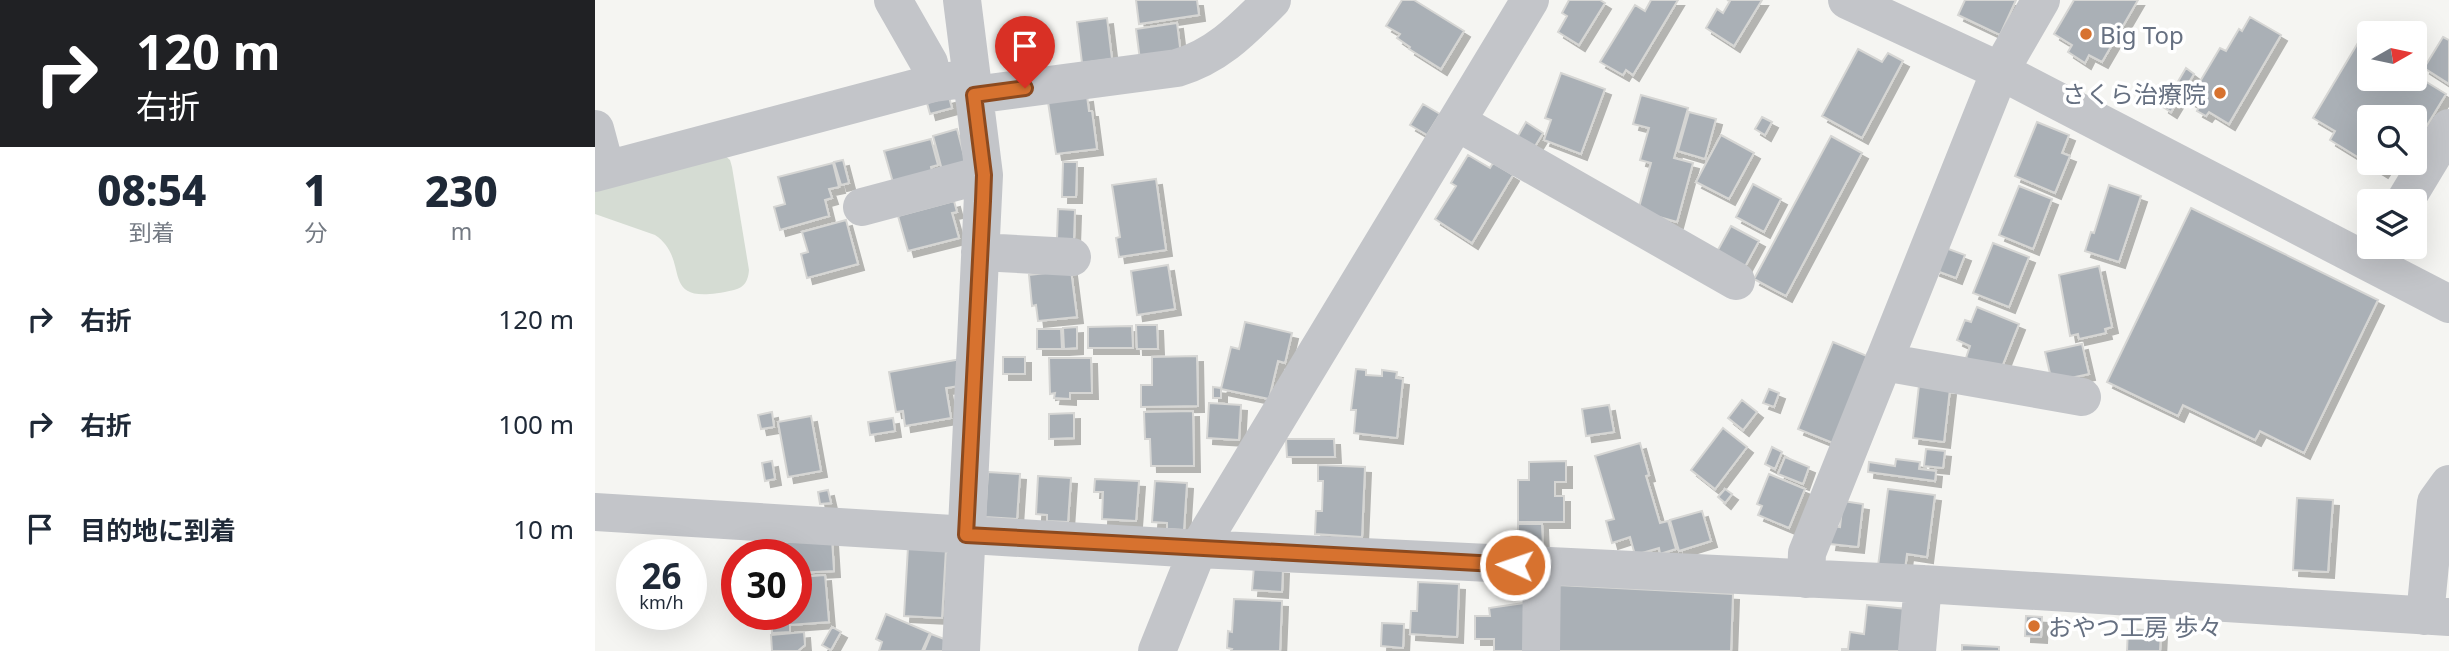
<!DOCTYPE html>
<html lang="ja">
<head>
<meta charset="utf-8">
<style>
	:root { --surface:#fff; --page:#f6f6f7; --text:#1f2937; --muted:#747a83 }
	body { margin:0; font-family:"Noto Sans","Noto Sans JP",sans-serif; background:var(--page); color:var(--text); height:100vh; display:flex; flex-direction:column; font-size:26px; white-space:nowrap }
	* { box-sizing:border-box; margin:0 }
	p { font-size:23px; color:var(--muted) }
	.icon { flex:none; width:38px; height:38px; fill:none; stroke:currentColor; stroke-width:2; stroke-linecap:round; stroke-linejoin:round }
	.map { position:relative; flex:1; overflow:hidden }
	.sheet { display:flex; flex-direction:column; background:var(--surface); width:595px }
	.sheet>* { flex:none }
	.guide { background:#202124; color:#fff; overflow:hidden }
	.needle { width:46px; rotate:81deg }
	.controls { position:absolute; left:1762px; top:21px; display:grid; gap:14px }
	.controls a { display:grid; place-items:center; width:70px; height:70px; border-radius:7px; background:var(--surface); box-shadow:0 7px 28px #0002; font-size:35px }
	.speed { position:absolute; left:21px; top:539px; display:flex; gap:14px; font-size:35px; font-weight:700; text-align:center }
	.speed>* { display:grid; place-content:center; width:91px; height:91px; border-radius:50%; background:var(--surface); box-shadow:0 7px 28px #0002; line-height:1 }
	.speed small { font-size:18px; font-weight:400 }
	.speed .limit { border:10px solid #d22; background:#fff; color:#111 }
	.pin { position:absolute; display:grid; place-items:center; width:60px; height:60px; color:#fff; margin:-72px -30px; border-radius:50% 50% 50% 0; rotate:-45deg; box-shadow:0 0 7px #0007 }
	.pin .icon { rotate:45deg }
	.me { position:absolute; width:77px; margin:-38px; rotate:273deg; stroke-linejoin:round; filter:drop-shadow(0 0 5px #0008) }
	.turn { display:flex; align-items:center; gap:24px; height:147px; padding:0 21px; font-size:32px }
	.turn .icon { width:91px; height:91px; stroke-width:2.5 }
	.turn b { display:block; font-size:49px; line-height:60px }
	.eta { display:flex; justify-content:space-evenly; align-items:center; height:119px; text-align:center }
	.eta b { font-size:42px; font-weight:800; line-height:49px }
	ul { padding:0; list-style:none }
	li { display:flex; align-items:center; gap:21px; height:105px; padding:0 21px }
	li div { flex:1 }
	li b { display:block; font-size:26px }
	li em { font-style:normal }
	main { display:flex; flex:1; min-height:0 }
	.map>svg:first-child { display:block }
	.green { fill:#d5dcd3 }
	.building { fill:#aab0b6; stroke:#d6d6d4; stroke-width:2; filter:url(#shadow) }
	.lines { fill:none; stroke-linecap:round; stroke-linejoin:round }
	.minor { stroke:#c3c5c9; stroke-width:38 }
	.route-casing { stroke:#8c4a1f; stroke-width:18 }
	.route { stroke:#d7722f; stroke-width:12 }
	.poi-dot { fill:#d7722f; stroke:#fff; stroke-width:2.5 }
	.labels { text-anchor:middle; dominant-baseline:central; stroke-width:7; stroke-linejoin:round; paint-order:stroke }
	.poi-label { font-size:24px; fill:#667081; stroke:#fff; text-anchor:start }
</style>
</head>
<body>
<main>
<section class="sheet">
<div class="guide">
<div class="turn"><svg class="icon" aria-label="right" viewBox="0 0 24 24"><path d="M7 20v-9h11M14 6l5 5-5 5"/></svg><div><b>120 m</b>右折</div></div>
</div>
<div class="eta">
<div><b>08:54</b><p>到着</p></div>
<div><b>1</b><p>分</p></div>
<div><b>230</b><p>m</p></div>
</div>
<ul>
<li><svg class="icon" aria-label="right" viewBox="0 0 24 24"><path d="M7 20v-9h11M14 6l5 5-5 5"/></svg><div><b>右折</b></div><em>120 m</em></li>
<li><svg class="icon" aria-label="right" viewBox="0 0 24 24"><path d="M7 20v-9h11M14 6l5 5-5 5"/></svg><div><b>右折</b></div><em>100 m</em></li>
<li><svg class="icon" aria-label="arrive" viewBox="0 0 24 24"><path d="M6 21V4h12l-3 4 3 4H6"/></svg><div><b>目的地に到着</b></div><em>10 m</em></li>
</ul>
</section>
<div class="map">
<svg width="1854" height="651" viewBox="0 0 1854 651">
	<defs>
		<filter id="shadow"><feDropShadow dx="6" dy="6" stdDeviation="0" flood-color="#0004"/></filter>
	</defs>
	<rect width="100%" height="100%" fill="#f5f5f2"/>
	<path class="green" d="M129,155L135,160L137,167L154,270C153,281 150,287 139,290C58,309 99,261 60,235L0,214V188Z"/>
	<path class="building" d="M541,0H602L604,15L544,24Z
		M807,0H819L869,31L846,69L814,49L815,47L802,38L805,34L791,26Z
		M974,0H1005L1010,3L984,45L963,32L972,16L967,13Z
		M1056,0H1083L1038,75L1031,70L1028,75L1005,62L1040,5L1050,11Z
		M1132,0H1167L1139,46L1111,28L1122,9L1128,13L1135,1Z
		M1370,0H1421L1405,35L1363,15Z
		M1479,0H1543L1507,62L1494,55L1490,63L1473,52L1477,45L1459,34Z
		M1655,17L1686,35L1634,124L1614,112L1611,116L1602,111L1604,107L1594,100L1625,48L1631,51L1644,29L1647,31Z
		M512,18L517,59L487,63L482,22Z
		M582,23L586,55L545,60L541,29Z
		M1848,37L1854,40V84L1829,68Z
		M1764,41L1774,47V79H1820V75L1851,94L1820,145V117H1774V163H1793L1787,172L1735,140L1740,131L1718,118Z
		M1263,49L1287,62L1293,53L1308,61L1267,138L1227,116Z
		M1591,68L1599,74L1576,112L1568,107Z
		M966,73L1010,89L986,154L949,140L956,120L950,118Z
		M1046,95L1093,108L1079,158L1098,163L1082,222L1043,211L1056,163L1045,160L1054,128L1038,124Z
		M492,96L494,111H497L502,149L461,154L453,102Z
		M354,97L357,108L335,114L332,103Z
		M828,104L845,114L832,135L815,125Z
		M1094,112L1121,119L1110,159L1083,151Z
		M1167,117L1177,122L1170,135L1160,129Z
		M931,122L948,133L936,153L919,143Z
		M1442,122L1474,135L1467,153L1475,156L1460,193L1420,176Z
		M362,129L371,163L347,170L338,136Z
		M1126,135L1159,153L1134,199L1101,182Z
		M1236,136L1267,153L1191,296L1159,279Z
		M336,139L343,165L336,167L338,176L299,186L289,151Z
		M873,155L895,168L898,163L918,175L877,243L840,219L861,186L856,183Z
		M248,160L254,183L246,185L239,162Z
		M468,162H482L481,197H467Z
		M238,163L244,187L234,189L237,198L230,200L234,216L185,230L179,207L190,204L183,177Z
		M561,179L571,250L524,257L521,238L525,237L517,185Z
		M1158,184L1186,199L1169,232L1141,217Z
		M1514,185L1546,196L1524,262L1490,251L1496,232L1499,233Z
		M1424,186L1457,199L1438,249L1404,235Z
		M359,201L362,212L357,213L364,238L313,251L303,216Z
		M1596,208L1783,300L1709,453L1665,431L1660,440L1588,405L1583,416L1512,382Z
		M463,209L480,210L479,239H462Z
		M251,220L263,264L212,278L206,254L213,252L207,232Z
		M1136,226L1164,241L1146,274L1118,259Z
		M1398,243L1434,257L1414,307L1378,293Z
		M1348,247L1370,255L1361,278L1339,270Z
		M573,265L580,309L542,315L536,271Z
		M1504,266L1517,327L1510,329L1511,333L1484,339L1483,334L1475,336L1464,275Z
		M476,270L482,317L443,321L441,305L437,306L434,275Z
		M1382,307L1424,324L1405,372L1371,358L1375,346L1362,340L1370,320L1376,322Z
		M650,322L697,333L690,363L683,361L674,399L626,389L636,347L644,349Z
		M541,325H562L563,349H542Z
		M537,326L538,348H493V327Z
		M482,327V348L469,349L468,328Z
		M442,329H466L467,349H442Z
		M1238,342L1272,356L1238,443L1203,429Z
		M1487,344L1494,374L1457,382L1450,352Z
		M602,356L603,406L546,407V385H557V357Z
		M408,357H430V374H408Z
		M454,358H496L497,393H475V399L459,398L460,393L455,394Z
		M366,359L364,386L351,388L356,418L310,426L308,411L301,412L294,372Z
		M761,369L771,370V375L787,376V370L802,372L801,378L808,379L802,438L759,433L761,410H756Z
		M1324,385L1355,389L1349,442L1318,438Z
		M618,387L626,388V398H618Z
		M1174,389L1184,393L1179,407L1168,403Z
		M1147,400L1162,412L1148,430L1133,418Z
		M614,403L646,405L644,440L612,438Z
		M1014,405L1019,432L991,436L987,409Z
		M598,411L599,466H556L555,439H550L549,412Z
		M177,412L179,427L166,429L163,415Z
		M479,413V438L454,439V414Z
		M216,416L226,471L193,477L183,422Z
		M298,418L300,431L275,435L273,422Z
		M1128,428L1152,447L1120,489L1096,470Z
		M691,439H739L740,457H692Z
		M1045,443L1054,475L1051,476L1065,523L1073,521L1081,549L1065,554L1064,548L1040,555L1035,537L1017,543L1011,521L1019,519L1000,456Z
		M1177,447L1187,452L1180,469L1170,464Z
		M1331,449L1350,451L1348,468L1329,466Z
		M1190,457L1214,467L1208,484L1183,474Z
		M1301,459L1325,462L1324,469L1341,471L1340,481L1273,472L1274,462L1300,466Z
		M177,461L180,479L170,481L167,463Z
		M971,461V482H960V496H969V522H923V480H934V462Z
		M723,465L770,467L767,537L720,534L721,511H727L728,481H723Z
		M393,472L425,474L422,519L390,517Z
		M1174,474L1210,489L1194,528L1163,515L1167,506L1162,504Z
		M443,476L476,478L473,522L452,521V515L441,514Z
		M500,479L544,481L541,521L507,519L508,492H499Z
		M560,481L592,483L589,530L572,529V523L557,522Z
		M1130,489L1137,494L1130,503L1123,497Z
		M1293,489L1340,495L1332,557L1312,554L1310,569L1283,566Z
		M233,490L236,503L225,504L223,492Z
		M1702,498L1738,500L1733,572L1698,570Z
		M1248,501L1268,504L1263,547L1235,544L1238,526L1245,527Z
		M1107,511L1116,541L1084,551L1075,520Z
		M923,524H947L948,548H923Z
		M237,539L239,571L201,573V555H180L179,543Z
		M313,547L351,549L347,618L309,616Z
		M659,566L688,568L687,592L657,590Z
		M230,575L234,622L195,625V632L177,633L176,617L201,614V583H205V577Z
		M823,582L864,584L862,637L815,634L816,611H822Z
		M963,585L1138,594L1136,651H960Z
		M639,599L687,601L685,651H636L637,649L632,648L633,631L637,632Z
		M929,603L933,651H899V639H880V616H895L894,608Z
		M1272,605L1312,609L1308,651H1247V649H1253L1255,632L1269,634Z
		M291,614L335,633L327,651H284L287,642L281,639Z
		M1431,616L1447,617L1446,637L1430,636Z
		M787,623L809,624L808,648L786,646Z
		M237,627L246,632L236,650L227,645Z
		M1533,629L1566,631L1565,651H1532Z
		M209,632L210,645L203,651H177L176,635Z
		M336,634L352,640L348,651H329Z
		M1367,645L1404,647V651H1367Z"/>
	<g class="lines">
		<path class="minor" d="M298,0L334,63L339,83
			M1252,0L1405,71L1854,304
			M379,95L582,68C623,56 648,29 677,0
			M862,122L1141,281
			M0,129L11,170
			M0,173L339,83L377,78
			M1810,201L1854,128
			M267,207L372,179H388
			M385,252L477,257
			M1289,360L1300,364L1487,397
			M0,512L603,549L1328,584L1854,617
			M1211,579L1212,553L1405,71L1446,0
			M1830,616L1841,502L1854,484
			M366,651L389,175L367,0
			M562,651L603,549L935,0
			M946,651L947,566
			M1322,651L1328,584"/>
	</g>
	<g class="lines">
		<defs>
			<path id="route" d="M430,88L379,95L389,175L388,201L371,535L920,565"/>
		</defs>
		<use href="#route" class="route-casing"/>
		<use href="#route" class="route"/>
	</g>
	<g class="poi-dot">
		<circle cx="1491" cy="34" r="7"/>
		<circle cx="1625" cy="93" r="7"/>
		<circle cx="1439" cy="626" r="7"/>
	</g>
	<g class="labels">
		<g class="poi-label">
			<text x="1505" y="34">Big Top</text>
			<text x="1611" y="93" text-anchor="end">さくら治療院</text>
			<text x="1453" y="626">おやつ工房 歩々</text>
		</g>
	</g>
</svg>
<div class="controls">
<a><svg class="needle" viewBox="-14 -14 28 28"><path d="M0-13l5 13h-10z" fill="#e53935"/><path d="M0 13l5-13h-10z" fill="#747a83"/></svg></a>
<a><svg class="icon" aria-label="search" viewBox="0 0 24 24"><circle cx="10" cy="10" r="6"/><path d="M15 15l6 6"/></svg></a>
<a><svg class="icon" aria-label="layers" viewBox="0 0 24 24"><path d="M12 4l9 5-9 5-9-5zM3 14l9 5 9-5"/></svg></a>
</div>
<div class="speed"><div>26<small>km/h</small></div><div class="limit">30</div></div>
<div class="pin" style="left:430px;top:88px;background:#d93025"><svg class="icon" aria-label="arrive" viewBox="0 0 24 24"><path d="M6 21V4h12l-3 4 3 4H6"/></svg></div>
<svg class="me" style="left:920px;top:565px" viewBox="-20 -20 40 40"><circle r="17" fill="#d7722f" stroke="#fff" stroke-width="3"/><path d="M0-11L8 9 0 5-8 9z" fill="#fff"/></svg>
</div>
</main>
</body>
</html>
